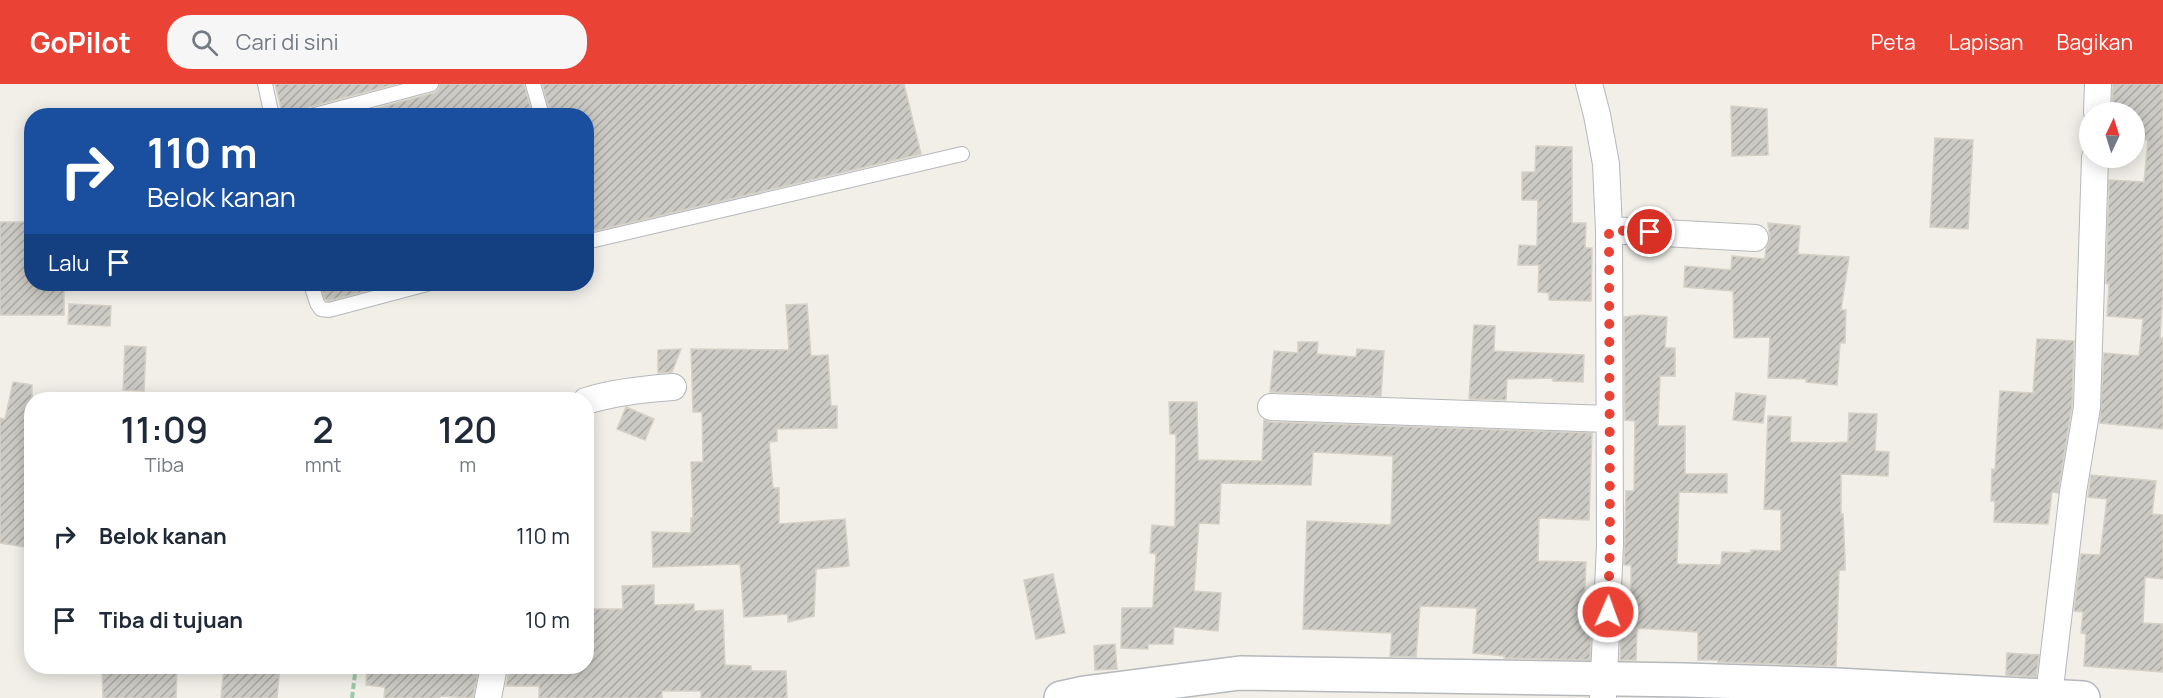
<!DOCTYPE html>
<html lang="id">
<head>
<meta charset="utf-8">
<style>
	:root { --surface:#fff; --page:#f6f6f7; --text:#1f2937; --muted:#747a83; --accent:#ea4335 }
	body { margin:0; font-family:Manrope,sans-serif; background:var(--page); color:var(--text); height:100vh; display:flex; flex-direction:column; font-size:22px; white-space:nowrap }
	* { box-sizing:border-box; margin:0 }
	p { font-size:20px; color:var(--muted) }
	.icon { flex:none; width:33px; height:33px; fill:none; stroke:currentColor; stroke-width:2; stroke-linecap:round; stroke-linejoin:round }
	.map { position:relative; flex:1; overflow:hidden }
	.sheet { position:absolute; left:24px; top:308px; width:570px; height:282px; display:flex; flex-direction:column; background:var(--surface); border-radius:24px; box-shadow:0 3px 15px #0003 }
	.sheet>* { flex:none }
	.top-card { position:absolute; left:24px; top:24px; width:570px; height:183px; border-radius:24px; box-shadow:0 3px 15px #0003; background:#1a4fa0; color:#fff; overflow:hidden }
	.needle { width:39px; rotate:4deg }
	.tools { position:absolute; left:2079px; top:18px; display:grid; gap:12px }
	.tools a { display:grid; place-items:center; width:66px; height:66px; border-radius:50%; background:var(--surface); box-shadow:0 3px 15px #0003; font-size:30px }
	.pin { position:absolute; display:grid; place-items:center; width:51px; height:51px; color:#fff; margin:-26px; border:3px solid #fff; border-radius:50%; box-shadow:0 2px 6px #0007 }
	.me { position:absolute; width:66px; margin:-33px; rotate:2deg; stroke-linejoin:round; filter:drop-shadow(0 0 4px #0008) }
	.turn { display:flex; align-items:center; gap:21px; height:126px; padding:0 24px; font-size:27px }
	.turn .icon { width:78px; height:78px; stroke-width:2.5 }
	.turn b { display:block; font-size:42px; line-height:51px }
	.then { display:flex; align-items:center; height:57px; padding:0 24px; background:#0003; gap:12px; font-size:22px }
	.eta { display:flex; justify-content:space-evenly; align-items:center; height:102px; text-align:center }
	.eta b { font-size:36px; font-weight:600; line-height:42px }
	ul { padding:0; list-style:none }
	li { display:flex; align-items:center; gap:18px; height:84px; padding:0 24px }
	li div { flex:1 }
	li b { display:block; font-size:22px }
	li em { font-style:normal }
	header { display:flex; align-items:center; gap:36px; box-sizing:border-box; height:84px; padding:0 30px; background:var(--accent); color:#fff }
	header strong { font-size:28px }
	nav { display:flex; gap:33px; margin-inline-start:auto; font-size:21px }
	.search { width:420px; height:54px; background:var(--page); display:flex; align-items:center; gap:15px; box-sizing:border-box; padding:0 21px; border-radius:24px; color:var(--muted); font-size:22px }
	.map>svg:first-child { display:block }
	.building { fill:url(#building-hatch); stroke:#d6d1c6; stroke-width:1.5 }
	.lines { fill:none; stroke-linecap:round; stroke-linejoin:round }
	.service-casing { stroke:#b5b8bc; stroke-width:16 }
	.minor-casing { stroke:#b5b8bc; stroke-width:28 }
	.tertiary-casing { stroke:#b5b8bc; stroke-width:36 }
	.path { stroke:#9cc7a9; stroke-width:4; stroke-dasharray:6 3; stroke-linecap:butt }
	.service { stroke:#fff; stroke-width:14 }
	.minor { stroke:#fff; stroke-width:26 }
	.tertiary { stroke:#fff; stroke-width:33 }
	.route { stroke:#ea4335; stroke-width:10; stroke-dasharray:0 18 }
</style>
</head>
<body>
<header>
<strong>GoPilot</strong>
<div class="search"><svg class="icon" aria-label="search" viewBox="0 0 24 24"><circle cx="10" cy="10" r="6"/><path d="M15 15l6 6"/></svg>Cari di sini</div>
<nav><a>Peta</a><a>Lapisan</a><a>Bagikan</a></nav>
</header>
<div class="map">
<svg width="2163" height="614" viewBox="0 0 2163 614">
	<defs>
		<pattern id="building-hatch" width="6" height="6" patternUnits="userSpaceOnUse" patternTransform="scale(1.5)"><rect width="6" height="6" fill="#cccac5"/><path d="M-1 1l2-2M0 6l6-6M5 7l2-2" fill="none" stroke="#a9a8a4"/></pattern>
	</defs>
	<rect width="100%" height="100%" fill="#f1efe8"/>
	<path class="building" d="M275,0H396L309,23L304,26L302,32H283Z
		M440,0H524L533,32H348L433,9L438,6Z
		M542,0H904L921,70L586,149V32H551Z
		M2113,0H2163V208L2160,254H2163V345L2100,339L2104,269L2139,272L2143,235L2107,232L2109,201L2106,199L2109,96L2144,98L2148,56L2134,55V28H2112Z
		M1731,22L1767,25L1768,71L1732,72Z
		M1935,54L1973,56L1968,145L1930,143Z
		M1536,62L1572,63V139H1586L1585,164H1592L1591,217L1549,216V209L1538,208L1539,181H1518L1519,161L1537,162L1538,116H1522V88H1535Z
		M0,138H32V200H64V231H0Z
		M1768,139L1800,142L1798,170L1849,173L1841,226H1846L1845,259H1840L1837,301L1806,298V295L1768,294L1770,253L1734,254L1733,207L1684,203L1685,182L1731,186L1732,172L1765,175L1766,164L1770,155Z
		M320,200H382V203L328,217L325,215Z
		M69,220L111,222L110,242L68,240Z
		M807,220L811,272L828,271L831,322H837V344L777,345V357L769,358L773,404H779V440L845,435L849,482L816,485L814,532L788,538V530L744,533L740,480L653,483L652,448L691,449V434H693L691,378H703L702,328H693L691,265L789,266L786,221Z
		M1641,231L1667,233L1665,264H1675V292H1660L1658,342H1685V390H1727V409L1679,408L1677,480L1721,481L1722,468L1751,469V466L1781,467V426L1764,425L1768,332L1791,333L1790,358L1828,359L1848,358L1849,329L1877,330L1875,367L1889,368L1888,392L1841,390V430H1843L1845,474V486H1839L1836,582L1718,578V576H1698V548L1637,544L1636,576H1620L1622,531H1631V481H1624L1626,407H1634L1635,337L1625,336L1624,233Z
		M1474,241L1495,242L1494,267L1584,271L1583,298L1553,297V294L1507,295L1506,316L1469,315Z
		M2037,255L2074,257L2072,322L2058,409L2052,408L2048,440L1994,438L1995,417H1991L1992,385L1995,386L2000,307L2033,309Z
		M1298,258H1318L1317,270L1356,273L1357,265L1384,267L1381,312L1270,308L1274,267L1298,269Z
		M125,262L146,263L144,307L123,306Z
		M681,265L672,288L658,289V266Z
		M13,298L32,301V464L0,459V334L5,335Z
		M1736,309L1766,312L1763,339L1733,336Z
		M1169,318H1197L1198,376L1262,377L1264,336L1270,338L1592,349L1589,436L1539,434L1538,477L1586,478L1584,528L1592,529L1590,576L1504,574L1505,572L1473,569L1477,524L1420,522L1416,573L1390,572L1392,549L1303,545L1307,437L1391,441L1393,372L1313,368L1311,401L1221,399L1219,440L1199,439L1194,507L1221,509L1218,547L1174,543L1173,560H1148V565L1121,564L1122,524H1152L1153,522L1156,470L1150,469L1152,441L1175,443L1176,350H1170Z
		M626,323L654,335L645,356L617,345Z
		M2091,391L2156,397L2152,430L2163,431V495L2145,493L2143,539L2163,540V588L2084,582L2086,550L2081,549L2083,528L2074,527L2081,470L2100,471L2107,415L2088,413Z
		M1053,490L1065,549L1036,555L1024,496Z
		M654,501V521L694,520V527L723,526L725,581L751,582V587H786L787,614H701V607H662V614H539V602H506L509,586H512V582H586V525H623L622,502Z
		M1115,560L1117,585L1095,586L1094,562Z
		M2007,569L2039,571L2036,593L2006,591Z
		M102,582H177L176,614H103Z
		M224,582H280L277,614H221Z
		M367,582H471L479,583L473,614L440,612V614H384L385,603L366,601Z"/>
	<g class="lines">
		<defs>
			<path id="service" d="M265,0L272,32
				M533,0L542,32
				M311,32L431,0
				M586,158L962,70
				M311,200L317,219L321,225L329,226L427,200"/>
			<path id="minor" d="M1589,0L1597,31L1606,80L1609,146L1610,460L1603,614
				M2097,28L2098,0
				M1609,146L1755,154
				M586,317C614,308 644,305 673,303
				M1271,323L1609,335
				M2049,612L2073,408L2087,323L2095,74
				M488,614L494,582"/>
			<path id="tertiary" d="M1061,614L1084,609L1240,589L1685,596L1837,601L2083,614"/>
		</defs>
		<use href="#service" class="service-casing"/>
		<use href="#minor" class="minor-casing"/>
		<use href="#tertiary" class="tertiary-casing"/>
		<path class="path" d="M352,614L356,582"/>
		<use href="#service" class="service"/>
		<use href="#minor" class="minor"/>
		<use href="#tertiary" class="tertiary"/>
	</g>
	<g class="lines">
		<path class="route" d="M1608,528L1610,460L1609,146L1650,148"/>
	</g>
</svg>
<div class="tools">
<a><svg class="needle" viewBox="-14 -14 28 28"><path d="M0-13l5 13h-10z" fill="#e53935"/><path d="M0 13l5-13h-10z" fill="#747a83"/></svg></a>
</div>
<div class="pin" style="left:1650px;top:148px;background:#d93025"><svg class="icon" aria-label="arrive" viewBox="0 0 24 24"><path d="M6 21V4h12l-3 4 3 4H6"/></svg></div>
<svg class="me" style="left:1608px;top:528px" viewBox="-20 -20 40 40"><circle r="17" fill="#ea4335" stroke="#fff" stroke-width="3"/><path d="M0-11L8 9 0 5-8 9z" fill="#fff"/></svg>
<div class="top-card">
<div class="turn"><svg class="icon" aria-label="right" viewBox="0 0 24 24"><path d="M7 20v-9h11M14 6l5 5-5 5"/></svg><div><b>110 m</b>Belok kanan</div></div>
<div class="then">Lalu<svg class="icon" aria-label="arrive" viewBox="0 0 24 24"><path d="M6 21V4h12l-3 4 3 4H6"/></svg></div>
</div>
<section class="sheet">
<div class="eta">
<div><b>11:09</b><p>Tiba</p></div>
<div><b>2</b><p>mnt</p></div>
<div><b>120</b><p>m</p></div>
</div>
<ul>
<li><svg class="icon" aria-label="right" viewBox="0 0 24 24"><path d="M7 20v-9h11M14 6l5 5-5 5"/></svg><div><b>Belok kanan</b></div><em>110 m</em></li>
<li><svg class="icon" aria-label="arrive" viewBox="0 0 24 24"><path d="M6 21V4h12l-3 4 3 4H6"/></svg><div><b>Tiba di tujuan</b></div><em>10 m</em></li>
</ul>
</section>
</div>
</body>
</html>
